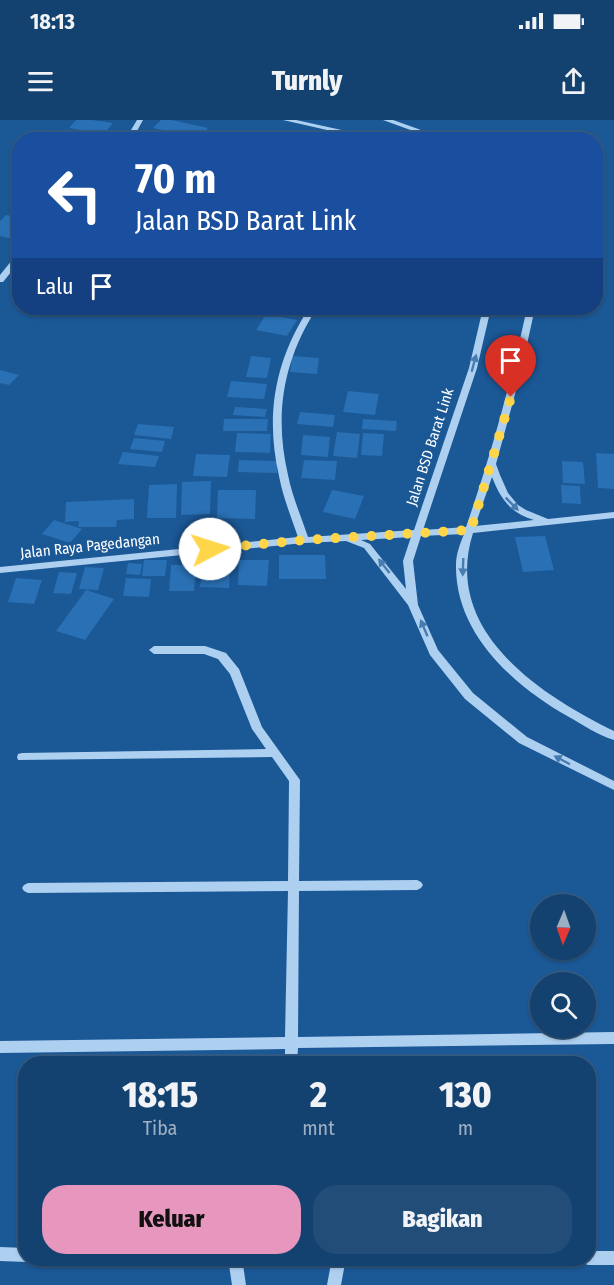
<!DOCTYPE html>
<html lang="id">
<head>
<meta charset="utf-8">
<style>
	:root { --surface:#144270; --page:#214d78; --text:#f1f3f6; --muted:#9db0c3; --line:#335b83; --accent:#e797bd }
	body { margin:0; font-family:"Fira Sans Condensed",sans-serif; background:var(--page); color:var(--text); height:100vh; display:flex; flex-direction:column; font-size:22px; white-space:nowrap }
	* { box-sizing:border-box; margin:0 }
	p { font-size:20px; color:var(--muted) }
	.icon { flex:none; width:33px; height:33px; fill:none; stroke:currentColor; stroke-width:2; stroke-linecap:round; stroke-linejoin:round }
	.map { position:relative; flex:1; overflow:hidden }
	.side { position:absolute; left:18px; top:936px; width:578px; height:210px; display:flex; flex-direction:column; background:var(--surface); border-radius:24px; box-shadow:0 2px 4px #0004,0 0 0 2px var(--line) }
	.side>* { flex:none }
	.banner { position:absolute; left:12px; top:12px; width:591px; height:183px; border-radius:24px; box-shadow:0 2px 4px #0004,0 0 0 2px var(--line); background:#1a4fa0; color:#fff; overflow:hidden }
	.needle { width:39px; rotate:182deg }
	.controls { position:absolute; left:530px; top:774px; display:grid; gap:12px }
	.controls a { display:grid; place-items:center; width:66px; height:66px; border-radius:50%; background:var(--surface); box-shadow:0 2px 4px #0004,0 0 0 2px var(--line); font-size:30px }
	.pin { position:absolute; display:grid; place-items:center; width:51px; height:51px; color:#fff; margin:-62px -26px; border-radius:50% 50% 50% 0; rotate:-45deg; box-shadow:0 0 6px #0007 }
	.pin .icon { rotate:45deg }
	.me { position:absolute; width:66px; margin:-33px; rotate:85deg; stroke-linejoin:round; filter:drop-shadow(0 0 4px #0008) }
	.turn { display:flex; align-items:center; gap:21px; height:126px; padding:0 24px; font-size:27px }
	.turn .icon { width:78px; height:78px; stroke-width:2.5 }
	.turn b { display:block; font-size:42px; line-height:51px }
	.then { display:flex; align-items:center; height:57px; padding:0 24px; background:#0003; gap:12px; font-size:22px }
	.eta { display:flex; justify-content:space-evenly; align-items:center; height:102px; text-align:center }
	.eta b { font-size:36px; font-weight:800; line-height:42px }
	.cta { display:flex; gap:12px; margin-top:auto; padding:12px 24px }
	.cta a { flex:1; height:69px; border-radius:24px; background:var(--accent); color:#111; font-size:24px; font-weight:800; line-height:69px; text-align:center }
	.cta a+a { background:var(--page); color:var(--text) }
	.status { display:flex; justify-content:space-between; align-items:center; height:42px; padding:0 30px; background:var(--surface); direction:ltr }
	.status svg { height:16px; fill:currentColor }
	header { display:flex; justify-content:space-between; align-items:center; height:78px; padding:0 24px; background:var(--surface); font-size:27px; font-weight:800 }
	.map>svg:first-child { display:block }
	.building { fill:#2a70b4 }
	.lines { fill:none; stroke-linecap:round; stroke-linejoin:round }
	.minor { fill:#aed0f0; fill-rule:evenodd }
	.oneway { fill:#477cb1 }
	.route { stroke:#ffd54a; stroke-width:10; stroke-dasharray:0 18 }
	.labels { text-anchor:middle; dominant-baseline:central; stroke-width:6; stroke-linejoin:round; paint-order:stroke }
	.street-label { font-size:15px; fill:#fff; stroke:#1b5896 }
</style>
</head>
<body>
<div class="status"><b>18:13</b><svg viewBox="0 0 49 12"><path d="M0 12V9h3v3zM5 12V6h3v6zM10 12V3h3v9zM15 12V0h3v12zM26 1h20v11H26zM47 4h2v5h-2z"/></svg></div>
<header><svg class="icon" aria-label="menu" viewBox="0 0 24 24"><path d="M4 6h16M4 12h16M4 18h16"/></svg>Turnly<svg class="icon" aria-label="share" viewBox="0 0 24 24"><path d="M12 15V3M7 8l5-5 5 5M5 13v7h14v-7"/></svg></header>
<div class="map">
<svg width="614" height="1165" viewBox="0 0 614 1165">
	<rect width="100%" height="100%" fill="#1b5896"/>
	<path class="building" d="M76,0H92L113,3L104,14L69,8Z
		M161,0H172L208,8L198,17L153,8Z
		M63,11L86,14L82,20H56Z
		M6,95L20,97L18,120L0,116V101Z
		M338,188H370L367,196L337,192Z
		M266,194L297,200L287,216L256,210Z
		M251,236L271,238L267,258L246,257Z
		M292,236L319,238L317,254L290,252Z
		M0,250L19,255L9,265L0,263Z
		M231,261L267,264L264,279L227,277Z
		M348,271L379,274L375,295L343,292Z
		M235,287L267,289L265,297L233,295Z
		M300,292L335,295L333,307L297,304Z
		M224,299H268L267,311H223Z
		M363,299L397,301L396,311L362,309Z
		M138,304L174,307L171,319L134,315Z
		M337,312L360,314L357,338L333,336Z
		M237,313L271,314L270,333L235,332Z
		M363,313L384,314L382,336L361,335Z
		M303,315L330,317L328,337L301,335Z
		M134,318L165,321L162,332L130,329Z
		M123,332L159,336L155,347L118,344Z
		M596,333L614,334V369L598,368Z
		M196,334L230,335L227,357L193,356Z
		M239,340L278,341L277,353L238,352Z
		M304,340L337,341L335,360L301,358Z
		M562,341L583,342L585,364L563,363Z
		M211,361L210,394L181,395L182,362Z
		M177,364L176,398H147L149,365Z
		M561,365L580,366L581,384L562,383Z
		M218,370H256L255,399L217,398Z
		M332,370L364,376L355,399L323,392Z
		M134,379V399L117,400L116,407H78L79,401L65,402L66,382Z
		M54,400L79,408L82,409L70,423L42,414Z
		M545,416L554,450L523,452L515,417Z
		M279,435H325L326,459H279Z
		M144,440H167L165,456H142Z
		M239,440H269L267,466L238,465Z
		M128,443L142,444L140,455L126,454Z
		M171,445H196L194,471H169Z
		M203,445L230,446L229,468L200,467Z
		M85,447L104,448L98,470L79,469Z
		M59,452L77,453L71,474L53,473Z
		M16,458L42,460L34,484L8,482Z
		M126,458L151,459L149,477L123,476Z
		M86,470L114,479L85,520L56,511Z"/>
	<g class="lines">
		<path class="minor" d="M137,0H143L132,20H125Z
			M283,0H296L387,20H371Z
			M383,0H393L449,20H438Z
			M17,134H20V141L3,162H0V155Z
			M309,188H317C283,240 274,295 288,355C292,376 301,396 308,417L414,410L469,248L483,188H491L477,248L423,410L466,407C491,335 511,262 527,188H535L520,256L496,344L500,355L508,373L518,385L526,390L548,399L614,392V398L473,413C442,511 539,574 614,611V620C598,615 583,605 569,597C514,566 455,514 456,445C456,434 460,424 464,414L421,416L413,441L418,485L438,530L473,573L527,617L614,661V670L519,623L465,579L430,535L408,485L364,428L346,421L304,423L0,453V447L298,417C291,397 283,377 279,356C265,295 275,240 309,188ZM492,357C500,378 511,394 534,400L475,406ZM411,417L403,441L406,469L370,424L361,420Z
			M154,526H205L226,533L239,549L262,607L300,660L299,761L417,760L421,762L423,765L421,768L417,770L299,771L298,917L614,912V924L298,928L297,944H285V929L0,933V921L285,917L288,771L28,773L24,771L22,768L24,765L28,763L288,761L289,661L272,637L18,640L17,637L18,634L22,633L266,629L252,609L230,554L218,539L204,534H154L149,530Z
			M0,1127L26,1128V1138H32L26,1142L0,1141Z
			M588,1131H614V1145H588L583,1143L581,1138H588Z
			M228,1138H242L246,1165H232Z
			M332,1138H346L341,1165H327Z"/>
	</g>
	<defs><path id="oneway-solid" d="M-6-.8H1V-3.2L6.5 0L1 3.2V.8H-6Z" transform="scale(1.5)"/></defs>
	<g class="oneway">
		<use href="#oneway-solid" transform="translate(474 243) rotate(-75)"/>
		<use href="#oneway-solid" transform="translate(512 384) rotate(45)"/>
		<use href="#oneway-solid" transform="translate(384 446) rotate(-128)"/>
		<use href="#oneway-solid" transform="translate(463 447) rotate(92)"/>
		<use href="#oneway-solid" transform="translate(424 508) rotate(-113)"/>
		<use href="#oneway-solid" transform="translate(562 640) rotate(-152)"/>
	</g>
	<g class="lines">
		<path class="route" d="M210,429L304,420L471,410L511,277"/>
	</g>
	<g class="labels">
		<g class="street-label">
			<text transform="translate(430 327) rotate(-72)">Jalan BSD Barat Link</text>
			<text transform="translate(90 426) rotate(-6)">Jalan Raya Pagedangan</text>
		</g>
	</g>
</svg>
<div class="controls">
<a><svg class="needle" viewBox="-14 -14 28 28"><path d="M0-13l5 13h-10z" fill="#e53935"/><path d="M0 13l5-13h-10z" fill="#9db0c3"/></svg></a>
<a><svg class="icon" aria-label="search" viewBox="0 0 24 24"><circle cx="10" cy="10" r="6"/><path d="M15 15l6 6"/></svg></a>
</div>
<div class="pin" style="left:511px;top:277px;background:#d93025"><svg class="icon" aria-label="arrive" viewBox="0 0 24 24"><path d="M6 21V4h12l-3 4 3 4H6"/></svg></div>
<svg class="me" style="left:210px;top:429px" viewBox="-20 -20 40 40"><circle r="19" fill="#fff"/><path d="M0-13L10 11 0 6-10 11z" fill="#ffd54a"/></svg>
<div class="banner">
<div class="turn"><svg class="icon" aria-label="left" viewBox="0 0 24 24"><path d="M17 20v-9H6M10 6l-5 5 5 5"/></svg><div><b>70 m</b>Jalan BSD Barat Link</div></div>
<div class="then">Lalu<svg class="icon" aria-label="arrive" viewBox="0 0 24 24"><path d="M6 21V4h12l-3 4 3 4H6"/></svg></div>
</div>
<section class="side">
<div class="eta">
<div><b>18:15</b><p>Tiba</p></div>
<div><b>2</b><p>mnt</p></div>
<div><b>130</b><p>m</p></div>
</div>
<div class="cta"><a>Keluar</a><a>Bagikan</a></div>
</section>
</div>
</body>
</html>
